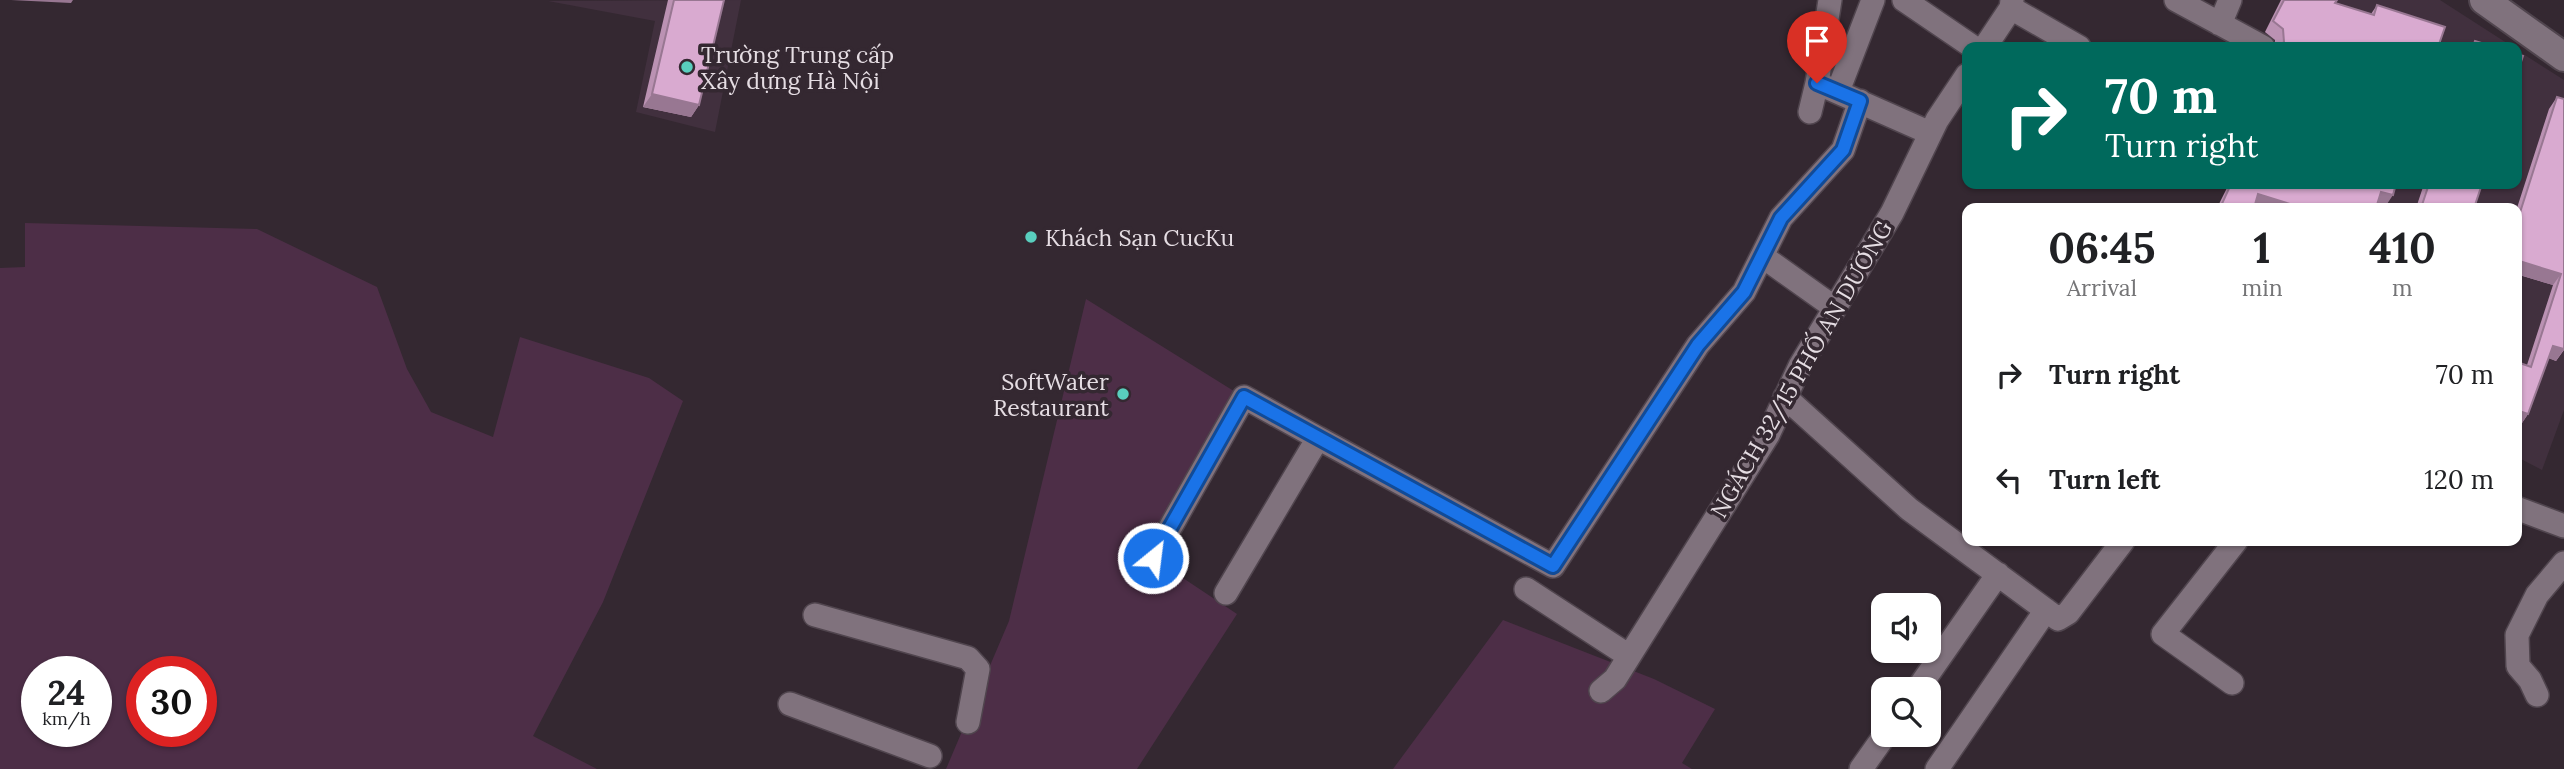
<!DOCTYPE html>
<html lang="en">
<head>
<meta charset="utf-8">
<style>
	:root { --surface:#fff; --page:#f6f6f6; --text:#202124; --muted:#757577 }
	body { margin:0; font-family:Lora,serif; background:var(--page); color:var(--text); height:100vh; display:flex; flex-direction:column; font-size:26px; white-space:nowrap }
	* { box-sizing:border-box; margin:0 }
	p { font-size:23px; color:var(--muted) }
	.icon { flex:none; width:38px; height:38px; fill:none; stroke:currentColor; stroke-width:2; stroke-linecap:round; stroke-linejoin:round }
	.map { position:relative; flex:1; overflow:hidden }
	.panel { position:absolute; left:1962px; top:203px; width:560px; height:343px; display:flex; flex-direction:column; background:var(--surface); border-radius:14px; box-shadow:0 2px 5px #0004 }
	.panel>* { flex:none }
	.guide { position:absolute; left:1962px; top:42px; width:560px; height:147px; border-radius:14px; box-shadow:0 2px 5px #0004; background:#00695c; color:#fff; overflow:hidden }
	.fabs { position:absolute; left:1871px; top:593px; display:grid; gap:14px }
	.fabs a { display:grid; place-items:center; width:70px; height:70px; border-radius:14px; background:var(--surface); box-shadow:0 2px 5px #0004; font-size:35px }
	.speed { position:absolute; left:21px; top:656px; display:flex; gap:14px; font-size:35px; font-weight:700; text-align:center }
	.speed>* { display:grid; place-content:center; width:91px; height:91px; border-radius:50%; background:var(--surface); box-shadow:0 2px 5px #0004; line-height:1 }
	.speed small { font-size:18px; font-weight:400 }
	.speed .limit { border:10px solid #d22; background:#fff; color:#111 }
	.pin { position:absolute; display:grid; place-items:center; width:60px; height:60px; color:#fff; margin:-72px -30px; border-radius:50% 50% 50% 0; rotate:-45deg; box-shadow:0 0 7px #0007 }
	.pin .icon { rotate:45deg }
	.me { position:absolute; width:77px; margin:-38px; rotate:29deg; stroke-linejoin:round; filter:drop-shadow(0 0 5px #0008) }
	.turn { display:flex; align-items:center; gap:24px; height:147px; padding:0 28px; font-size:32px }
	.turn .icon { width:91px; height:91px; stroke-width:2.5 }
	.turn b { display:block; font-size:49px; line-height:60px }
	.eta { display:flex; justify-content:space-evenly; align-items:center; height:119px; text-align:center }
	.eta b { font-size:42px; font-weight:700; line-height:49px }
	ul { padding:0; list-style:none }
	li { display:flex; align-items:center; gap:21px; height:105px; padding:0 28px }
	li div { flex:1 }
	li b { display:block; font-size:26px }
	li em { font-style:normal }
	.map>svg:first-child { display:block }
	.built { fill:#41303e }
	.green { fill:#4d2e47; fill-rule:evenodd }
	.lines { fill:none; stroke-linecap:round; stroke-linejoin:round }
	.minor-casing { stroke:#50454e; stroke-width:26 }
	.tertiary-casing { stroke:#50454e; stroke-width:32 }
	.minor { stroke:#80727d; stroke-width:23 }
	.tertiary { stroke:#80727d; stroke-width:28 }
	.wall { fill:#bb92b3 }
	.shaded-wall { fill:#987792 }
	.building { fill:#d9aad0; stroke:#987792; stroke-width:2 }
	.route-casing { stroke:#114b97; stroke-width:18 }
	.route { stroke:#1a73e8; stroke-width:12 }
	.poi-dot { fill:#59cebe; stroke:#342831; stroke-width:2.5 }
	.labels { text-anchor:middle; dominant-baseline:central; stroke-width:7; stroke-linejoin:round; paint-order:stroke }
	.poi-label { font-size:23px; fill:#e5dde3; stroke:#342831; text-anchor:start }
	.street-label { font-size:23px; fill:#e5dde3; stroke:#342831 }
</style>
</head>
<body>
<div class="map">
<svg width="2564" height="769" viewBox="0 0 2564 769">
	<rect width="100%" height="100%" fill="#342831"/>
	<path class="built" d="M741,0L715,132L636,112L655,21L548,1Z
		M2281,0H2440L2513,47H2264L2259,44Z
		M2517,50L2564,80V410L2542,470L2517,457L2516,208H2217L2229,184H2516Z"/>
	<path class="green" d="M25,223L257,229L377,287L407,369L431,412L493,437L520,337L649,378L683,401L603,602L533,736L597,769H0V268L25,267ZM96,672V732H37V672ZM201,672V732H142V672Z
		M1086,299L1237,393L1153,558L1237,614L1137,769H946L1009,621Z
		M1503,620L1654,679L1715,709L1682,763L1692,769H1393Z"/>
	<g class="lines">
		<defs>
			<path id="minor" d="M1904,0L1973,47
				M2176,0L2263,47
				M2011,8L2079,47
				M2220,24L2230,0
				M1985,47L2011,8L2012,0
				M1817,83L1930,133
				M1838,91L1873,0
				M1810,112L1817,83L1830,0
				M1762,256L1835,308
				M1785,397L1909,509L2058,619L2068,613L2123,541
				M2516,508L2564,526
				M1153,558L1244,397L1318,438
				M1526,589L1629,656
				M1226,593L1318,438L1553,566L1698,345L1744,292L1781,218L1843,150L1860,101
				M815,615L968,658L978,669L968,722
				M2232,683L2163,634L2236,541
				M1917,690L1998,574
				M1601,691L1615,679L1768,435L1800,366L1892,213L1937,120L1967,75
				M2537,695L2530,680L2518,666L2517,635L2537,595L2564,563
				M790,704L930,756
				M1861,769L1885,735
				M1937,769L2046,610"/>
			<path id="tertiary" d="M2484,0L2564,57"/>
		</defs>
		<use href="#minor" class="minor-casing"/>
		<use href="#tertiary" class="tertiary-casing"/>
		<use href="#minor" class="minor"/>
		<use href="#tertiary" class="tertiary"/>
	</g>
	<path class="wall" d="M668,0H724L699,105L691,117L643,107Z
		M2281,0H2337L2335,3L2371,14L2377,5L2438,47H2275V40L2265,32Z
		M2557,97L2564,350L2556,361L2549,358L2528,414L2520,426L2527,365L2553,285L2516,274V211L2549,109Z
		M2229,184H2396L2385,207L2377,204L2376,208H2260L2255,207L2254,208H2217Z
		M2424,184H2482L2474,208H2416Z"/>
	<path class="shaded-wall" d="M11,0H73L71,3Z
		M652,94L699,105L691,117L643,107Z
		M2381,192L2393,195L2385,207L2373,203Z
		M2258,194L2303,208H2260L2250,205Z
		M2516,260L2561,274L2553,285L2516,274Z
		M2553,346L2564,349L2556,361L2545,357Z
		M2516,410L2528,414L2520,426L2516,425Z"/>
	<path class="building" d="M674,0H724L699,105L652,94Z
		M2284,0H2337L2335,3L2374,15L2377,5L2445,27L2438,47H2276L2284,42L2283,29L2273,21Z
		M2475,41L2494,47H2473Z
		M2516,54L2523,56L2516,77Z
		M2557,97L2564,99V349L2553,346L2528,414L2516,410V363L2517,362L2531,367L2561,274L2516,260V225Z
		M2231,184H2396L2393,195L2381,192L2376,208H2303L2258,194L2254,208H2220Z
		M2429,184H2482L2474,208H2421Z"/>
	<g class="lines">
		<defs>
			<path id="route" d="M1153,558L1244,397L1553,566L1698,345L1744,292L1781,218L1843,150L1860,101L1817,83"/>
		</defs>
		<use href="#route" class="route-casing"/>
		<use href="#route" class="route"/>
	</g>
	<g class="poi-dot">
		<circle cx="687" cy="67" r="7"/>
		<circle cx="1031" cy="237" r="7"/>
		<circle cx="1123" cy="394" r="7"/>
	</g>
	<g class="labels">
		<g class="poi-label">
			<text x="701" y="54">Trường Trung cấp<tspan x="701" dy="26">Xây dựng Hà Nội</tspan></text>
			<text x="1045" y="237">Khách Sạn CucKu</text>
			<text x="1109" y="381" text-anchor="end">SoftWater<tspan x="1109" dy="26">Restaurant</tspan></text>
		</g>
		<g class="street-label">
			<text transform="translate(1801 369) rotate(-60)">NGÁCH 32/15 PHỐ AN DƯƠNG</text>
		</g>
	</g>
</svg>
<div class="fabs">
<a><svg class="icon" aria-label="sound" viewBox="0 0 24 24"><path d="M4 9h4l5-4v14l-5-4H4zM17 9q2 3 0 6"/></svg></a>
<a><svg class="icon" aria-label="search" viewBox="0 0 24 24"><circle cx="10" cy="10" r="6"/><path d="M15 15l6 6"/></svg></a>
</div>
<div class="speed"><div>24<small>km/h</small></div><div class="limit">30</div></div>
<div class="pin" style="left:1817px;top:83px;background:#d93025"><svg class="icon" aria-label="arrive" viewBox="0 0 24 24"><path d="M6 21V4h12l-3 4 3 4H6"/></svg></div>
<svg class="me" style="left:1153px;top:558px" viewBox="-20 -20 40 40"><circle r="17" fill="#1a73e8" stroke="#fff" stroke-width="3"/><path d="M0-11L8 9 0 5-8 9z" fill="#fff"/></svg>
<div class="guide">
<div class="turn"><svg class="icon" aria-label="right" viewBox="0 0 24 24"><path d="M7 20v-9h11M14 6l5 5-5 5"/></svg><div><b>70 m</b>Turn right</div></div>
</div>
<section class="panel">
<div class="eta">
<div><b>06:45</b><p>Arrival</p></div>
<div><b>1</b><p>min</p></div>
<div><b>410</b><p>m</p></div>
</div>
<ul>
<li><svg class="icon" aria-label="right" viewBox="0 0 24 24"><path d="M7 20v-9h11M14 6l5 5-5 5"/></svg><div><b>Turn right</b></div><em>70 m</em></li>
<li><svg class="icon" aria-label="left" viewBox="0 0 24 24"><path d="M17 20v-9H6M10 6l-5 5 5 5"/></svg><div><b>Turn left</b></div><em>120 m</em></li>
</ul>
</section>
</div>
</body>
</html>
